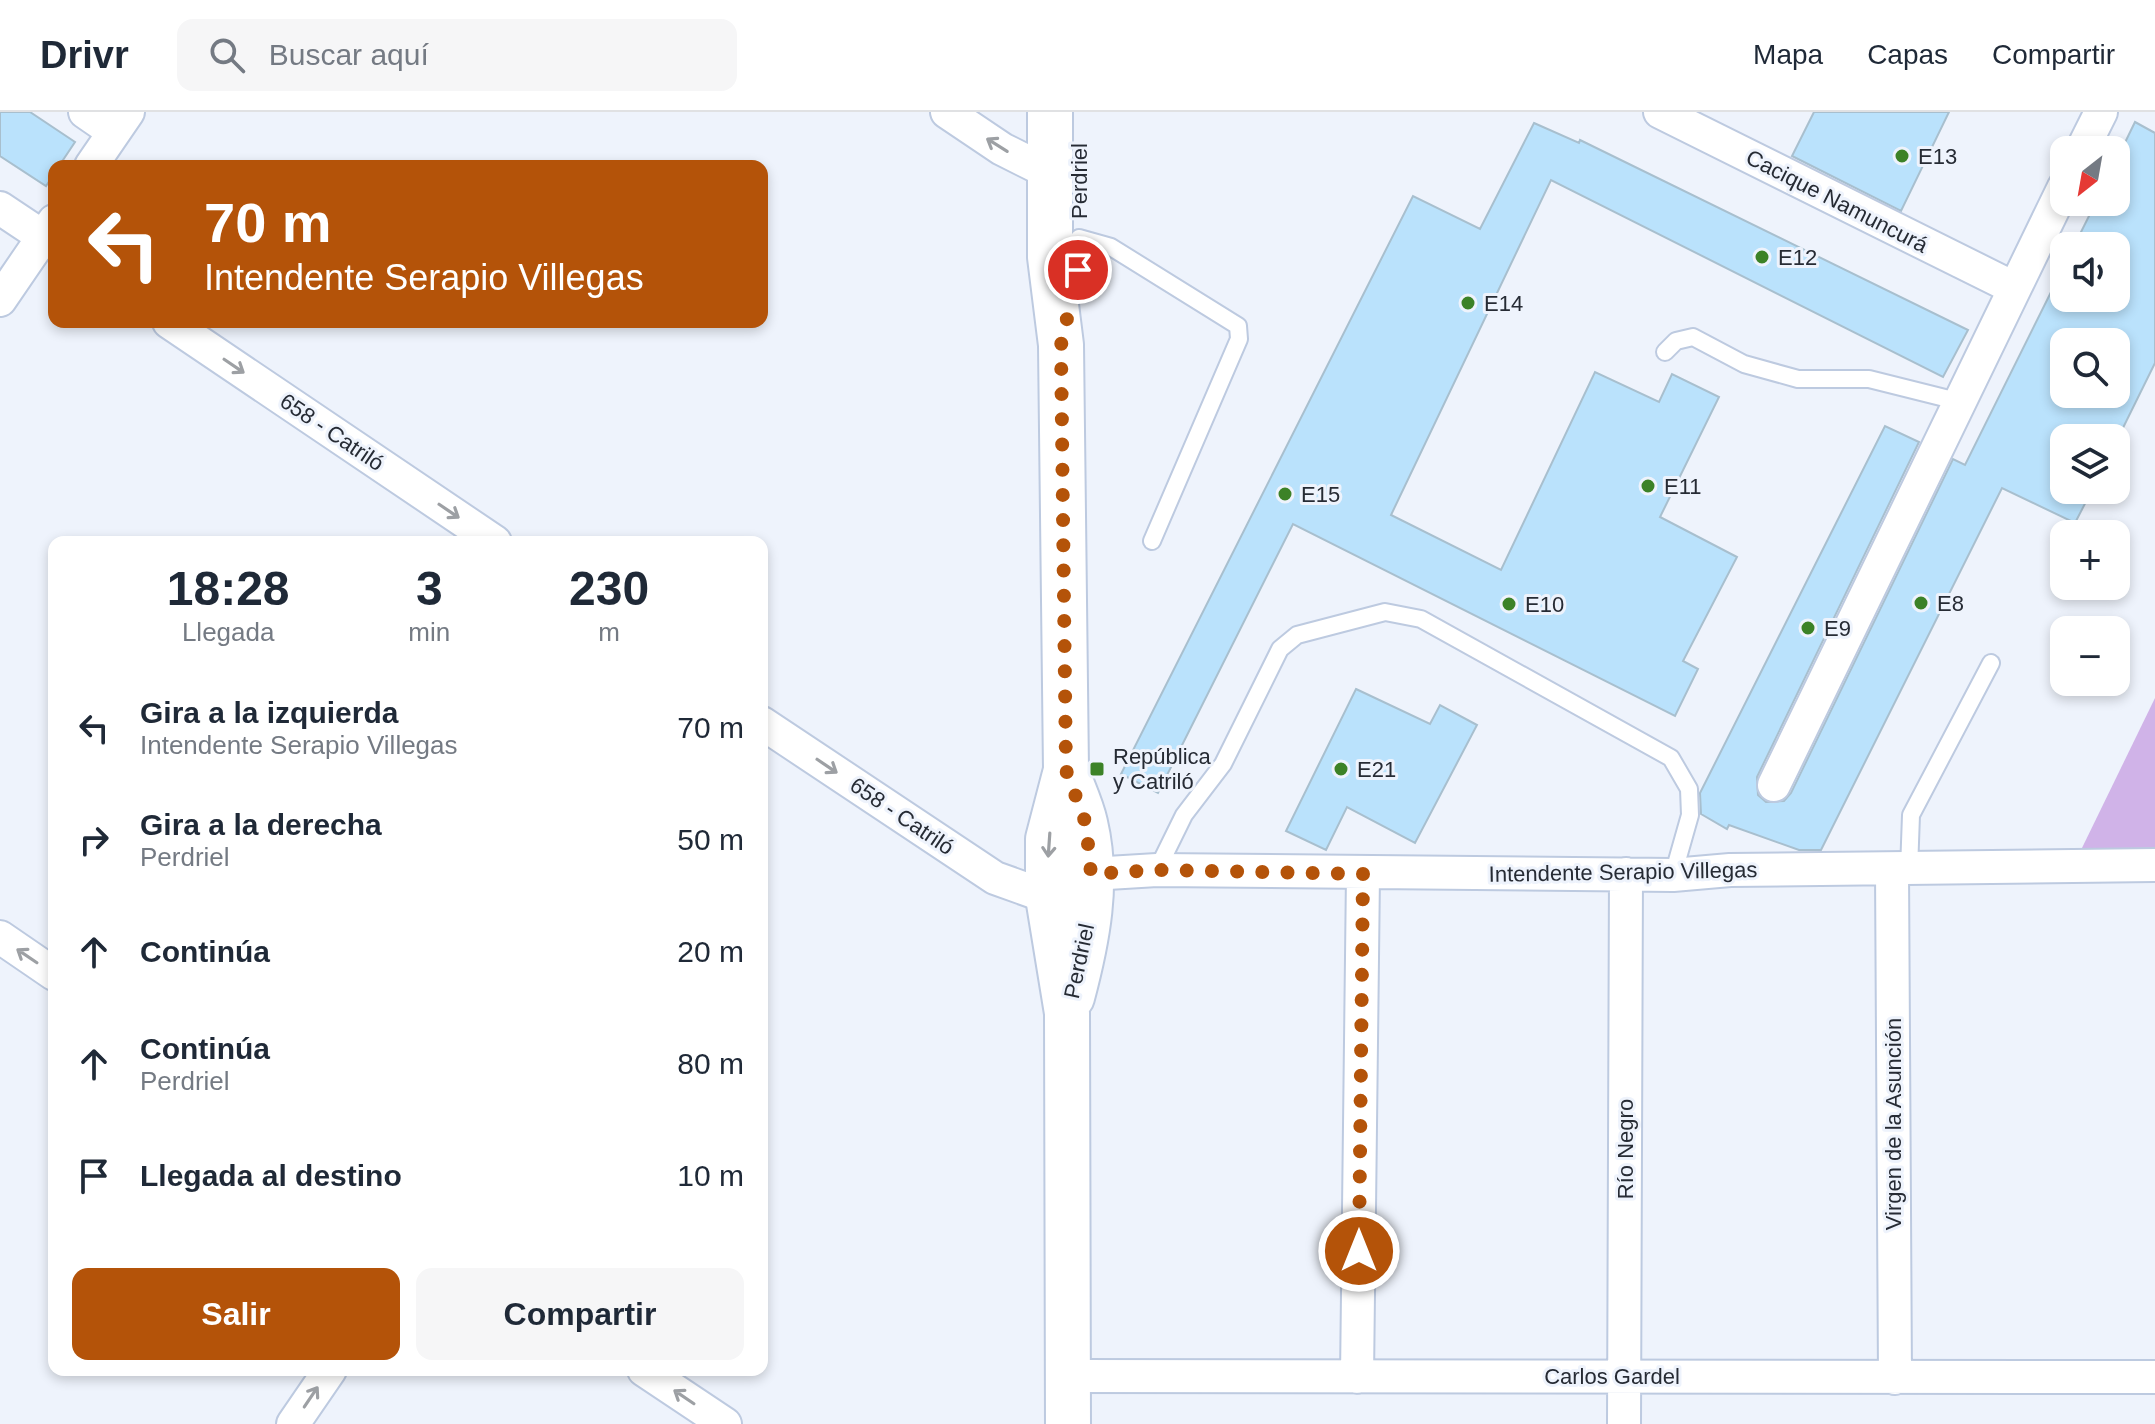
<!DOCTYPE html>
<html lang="es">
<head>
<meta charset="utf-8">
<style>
	:root { --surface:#fff; --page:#f6f6f7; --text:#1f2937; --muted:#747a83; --line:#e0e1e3; --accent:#b45309 }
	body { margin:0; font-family:Helvetica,sans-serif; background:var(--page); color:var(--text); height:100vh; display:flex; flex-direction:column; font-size:30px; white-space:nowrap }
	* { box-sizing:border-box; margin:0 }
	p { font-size:26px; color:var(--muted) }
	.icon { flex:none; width:44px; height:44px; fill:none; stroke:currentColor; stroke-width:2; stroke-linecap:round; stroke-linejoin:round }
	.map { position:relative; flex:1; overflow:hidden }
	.details { position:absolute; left:48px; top:424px; width:720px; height:840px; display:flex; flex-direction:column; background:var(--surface); border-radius:16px; box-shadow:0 4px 12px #0003 }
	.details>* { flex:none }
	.banner { position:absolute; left:48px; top:48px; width:720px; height:168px; border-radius:16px; box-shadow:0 4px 12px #0003; background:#b45309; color:#fff; overflow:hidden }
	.needle { width:52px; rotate:211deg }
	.controls { position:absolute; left:2050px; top:24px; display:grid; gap:16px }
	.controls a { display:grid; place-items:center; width:80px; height:80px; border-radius:16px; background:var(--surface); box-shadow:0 4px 12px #0003; font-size:40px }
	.pin { position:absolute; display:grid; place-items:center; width:68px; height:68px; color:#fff; margin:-34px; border:4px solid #fff; border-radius:50%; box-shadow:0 2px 8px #0007 }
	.me { position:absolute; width:88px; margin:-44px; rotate:0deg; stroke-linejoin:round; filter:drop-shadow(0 0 6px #0008) }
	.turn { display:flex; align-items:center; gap:28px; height:168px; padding:0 24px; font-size:36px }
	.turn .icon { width:104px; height:104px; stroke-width:2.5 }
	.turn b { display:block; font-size:56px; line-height:68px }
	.eta { display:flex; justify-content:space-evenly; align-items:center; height:136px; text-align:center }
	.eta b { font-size:48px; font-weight:800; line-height:56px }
	.primary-button { display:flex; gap:16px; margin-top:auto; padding:16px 24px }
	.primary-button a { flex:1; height:92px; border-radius:16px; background:var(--accent); color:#fff; font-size:32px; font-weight:800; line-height:92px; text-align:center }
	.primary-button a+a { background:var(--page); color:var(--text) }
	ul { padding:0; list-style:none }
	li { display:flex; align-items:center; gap:24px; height:112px; padding:0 24px }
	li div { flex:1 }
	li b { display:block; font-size:30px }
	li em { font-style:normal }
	header { display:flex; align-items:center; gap:48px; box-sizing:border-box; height:112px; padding:0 40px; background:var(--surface); border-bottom:2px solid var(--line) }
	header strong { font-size:38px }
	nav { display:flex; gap:44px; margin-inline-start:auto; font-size:28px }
	.search { width:560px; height:72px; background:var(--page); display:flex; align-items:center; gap:20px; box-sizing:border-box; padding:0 28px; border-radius:16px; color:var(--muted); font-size:30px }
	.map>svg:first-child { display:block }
	.green { fill:#d0b3e8 }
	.building { fill:#bae2fc; stroke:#a8bfce; stroke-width:2; fill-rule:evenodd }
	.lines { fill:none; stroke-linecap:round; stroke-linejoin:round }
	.service-casing { stroke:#bdcae0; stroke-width:20 }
	.minor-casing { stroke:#bdcae0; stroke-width:36 }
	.secondary-casing { stroke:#bdcae0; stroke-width:48 }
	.service { stroke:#fff; stroke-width:16 }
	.minor { stroke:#fff; stroke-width:32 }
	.secondary { stroke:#fff; stroke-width:44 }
	.oneway { stroke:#9da0a4 }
	.route { stroke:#b45309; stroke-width:14; stroke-dasharray:0 25.2 }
	.poi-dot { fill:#3c8227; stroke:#eef3fc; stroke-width:3 }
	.labels { text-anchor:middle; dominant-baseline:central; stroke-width:6; stroke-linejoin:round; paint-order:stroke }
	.poi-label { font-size:22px; fill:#262b34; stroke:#eef3fc; text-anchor:start }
	.street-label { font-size:22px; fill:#262b34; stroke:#eef3fc }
</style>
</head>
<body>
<header>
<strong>Drivr</strong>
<div class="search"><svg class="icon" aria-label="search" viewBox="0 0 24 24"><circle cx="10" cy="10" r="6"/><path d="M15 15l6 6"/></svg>Buscar aquí</div>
<nav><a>Mapa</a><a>Capas</a><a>Compartir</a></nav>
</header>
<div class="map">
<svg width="2155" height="1312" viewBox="0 0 2155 1312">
	<rect width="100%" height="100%" fill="#eef3fc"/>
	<path class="green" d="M2155,586V737L2081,738Z"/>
	<path class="building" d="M0,0H30L75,30L59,54H54V62L46,74L0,44Z
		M1814,0H1949L1901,99L1792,44Z
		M2135,10L2155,21V251L2116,330V326H2064V378H2092L2075,411L2002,376L1821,738H1799L1729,713L1727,717L1701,702L1700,681L1885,314L1919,330L1757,665L1758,683L1766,690L1784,689L1791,681L1953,347L1965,353L2064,154V186H2116V134H2074L2096,90H2116V49ZM2064,230H2116V282H2064Z
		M1534,11L1579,31L1580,28L1968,218L1943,265L1551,68L1391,403L1501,458L1595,260L1659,290L1672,262L1719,285L1660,405L1737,445L1683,549L1698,557L1675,604L1293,412L1158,681L1121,662L1413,84L1480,117Z
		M1356,577L1430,612L1440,593L1477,613L1415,731L1347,695L1326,738L1286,719Z"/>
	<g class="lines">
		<defs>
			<path id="service" d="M1079,126L1111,135L1238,214L1239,227L1152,429
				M1665,240L1676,229L1693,225L1744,252L1798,267H1869L1961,290
				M1157,758L1184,703L1223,652L1280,537L1297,523L1385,500L1421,507L1671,646L1689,677L1690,703L1673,763
				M1909,758L1911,703L1991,551"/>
			<path id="minor" d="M85,0L114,20
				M947,0L1002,37L1050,61
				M1660,0L2014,176
				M2082,38L2101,0
				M91,54L128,0
				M0,96L54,132
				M0,188L54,109
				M169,210L495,430
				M762,611L995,766L1048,785
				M1774,673L2064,75
				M1892,758L1895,1266
				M1091,762L1157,758L1673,763L1730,758L2155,753
				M0,825L54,862
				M644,1258L725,1312
				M1069,1264L2155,1265
				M1357,1265L1363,762
				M293,1312L330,1258
				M1624,1312L1626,762"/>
			<path id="secondary" d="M1050,0V145L1061,233L1066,658L1048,727V785L1067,901L1068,1312
				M1066,658C1072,675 1081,693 1085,711C1099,770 1087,829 1072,885"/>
		</defs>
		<use href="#service" class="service-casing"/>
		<use href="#minor" class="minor-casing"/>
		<use href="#secondary" class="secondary-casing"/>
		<use href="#service" class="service"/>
		<use href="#minor" class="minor"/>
		<use href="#secondary" class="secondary"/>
	</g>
	<defs><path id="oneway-shaft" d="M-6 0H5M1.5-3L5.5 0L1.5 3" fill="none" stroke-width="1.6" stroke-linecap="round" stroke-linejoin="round" transform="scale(2)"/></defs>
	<g class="oneway">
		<use href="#oneway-shaft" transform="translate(997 33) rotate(-148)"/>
		<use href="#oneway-shaft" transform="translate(234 254) rotate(34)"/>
		<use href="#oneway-shaft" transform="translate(449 399) rotate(34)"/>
		<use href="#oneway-shaft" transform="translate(827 654) rotate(34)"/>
		<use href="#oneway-shaft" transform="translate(1049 733) rotate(94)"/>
		<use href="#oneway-shaft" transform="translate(27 844) rotate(-146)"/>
		<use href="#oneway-shaft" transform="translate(311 1285) rotate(-56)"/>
		<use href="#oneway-shaft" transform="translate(684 1285) rotate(-146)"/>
	</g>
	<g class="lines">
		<path class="route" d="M1078,158L1061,233L1066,658L1086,712L1091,762L1157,758L1363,762L1359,1139"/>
	</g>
	<g class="poi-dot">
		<circle cx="1902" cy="44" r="8"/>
		<circle cx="1762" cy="145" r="8"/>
		<circle cx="1468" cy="191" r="8"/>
		<circle cx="1648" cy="374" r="8"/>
		<circle cx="1285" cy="382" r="8"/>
		<circle cx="1921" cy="491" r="8"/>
		<circle cx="1509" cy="492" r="8"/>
		<circle cx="1808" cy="516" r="8"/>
		<rect x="1089" y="649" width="16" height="16" rx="4"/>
		<circle cx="1341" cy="657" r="8"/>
	</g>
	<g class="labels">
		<g class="poi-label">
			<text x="1918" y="44">E13</text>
			<text x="1778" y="145">E12</text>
			<text x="1484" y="191">E14</text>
			<text x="1664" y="374">E11</text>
			<text x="1301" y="382">E15</text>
			<text x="1937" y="491">E8</text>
			<text x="1525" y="492">E10</text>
			<text x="1824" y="516">E9</text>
			<text x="1113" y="644">República<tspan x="1113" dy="25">y Catriló</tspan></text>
			<text x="1357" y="657">E21</text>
		</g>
		<g class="street-label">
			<text transform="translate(1079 69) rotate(-90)">Perdriel</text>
			<text transform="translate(1837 89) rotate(27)">Cacique Namuncurá</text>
			<text transform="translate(332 320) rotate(34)">658 - Catriló</text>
			<text transform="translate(902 704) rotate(34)">658 - Catriló</text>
			<text transform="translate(1623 760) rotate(-1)">Intendente Serapio Villegas</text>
			<text transform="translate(1079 849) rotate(-78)">Perdriel</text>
			<text transform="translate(1893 1012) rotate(-90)">Virgen de la Asunción</text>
			<text transform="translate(1625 1037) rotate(-90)">Río Negro</text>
			<text x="1612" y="1264">Carlos Gardel</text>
		</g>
	</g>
</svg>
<div class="controls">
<a><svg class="needle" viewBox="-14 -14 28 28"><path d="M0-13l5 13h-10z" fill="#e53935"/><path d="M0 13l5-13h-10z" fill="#747a83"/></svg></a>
<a><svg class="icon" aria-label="sound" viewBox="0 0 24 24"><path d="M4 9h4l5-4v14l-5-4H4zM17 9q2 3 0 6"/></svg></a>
<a><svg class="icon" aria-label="search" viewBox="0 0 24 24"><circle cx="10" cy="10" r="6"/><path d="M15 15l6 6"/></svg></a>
<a><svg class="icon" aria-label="layers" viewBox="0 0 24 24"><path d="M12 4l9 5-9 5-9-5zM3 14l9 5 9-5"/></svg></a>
<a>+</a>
<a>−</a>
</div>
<div class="pin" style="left:1078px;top:158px;background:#d93025"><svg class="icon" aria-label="arrive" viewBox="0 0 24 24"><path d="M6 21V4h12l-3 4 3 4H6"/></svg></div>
<svg class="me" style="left:1359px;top:1139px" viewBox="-20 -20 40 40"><circle r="17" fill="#b45309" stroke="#fff" stroke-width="3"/><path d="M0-11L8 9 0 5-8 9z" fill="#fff"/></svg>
<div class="banner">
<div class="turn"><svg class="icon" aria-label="left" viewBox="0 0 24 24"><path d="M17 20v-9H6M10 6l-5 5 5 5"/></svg><div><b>70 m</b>Intendente Serapio Villegas</div></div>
</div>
<section class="details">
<div class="eta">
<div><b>18:28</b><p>Llegada</p></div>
<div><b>3</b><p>min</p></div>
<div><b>230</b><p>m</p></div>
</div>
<ul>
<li><svg class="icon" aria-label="left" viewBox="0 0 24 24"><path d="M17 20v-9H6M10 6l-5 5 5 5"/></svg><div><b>Gira a la izquierda</b><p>Intendente Serapio Villegas</p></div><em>70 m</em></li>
<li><svg class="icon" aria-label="right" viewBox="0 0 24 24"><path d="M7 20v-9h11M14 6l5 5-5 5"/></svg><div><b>Gira a la derecha</b><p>Perdriel</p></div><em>50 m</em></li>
<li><svg class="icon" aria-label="ahead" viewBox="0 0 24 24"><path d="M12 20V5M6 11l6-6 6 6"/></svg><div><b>Continúa</b></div><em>20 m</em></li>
<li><svg class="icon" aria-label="ahead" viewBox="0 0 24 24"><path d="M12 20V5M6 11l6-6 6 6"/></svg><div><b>Continúa</b><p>Perdriel</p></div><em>80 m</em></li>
<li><svg class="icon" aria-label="arrive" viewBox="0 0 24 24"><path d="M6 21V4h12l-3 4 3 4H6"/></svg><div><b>Llegada al destino</b></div><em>10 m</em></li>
</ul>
<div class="primary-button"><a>Salir</a><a>Compartir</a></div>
</section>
</div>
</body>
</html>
